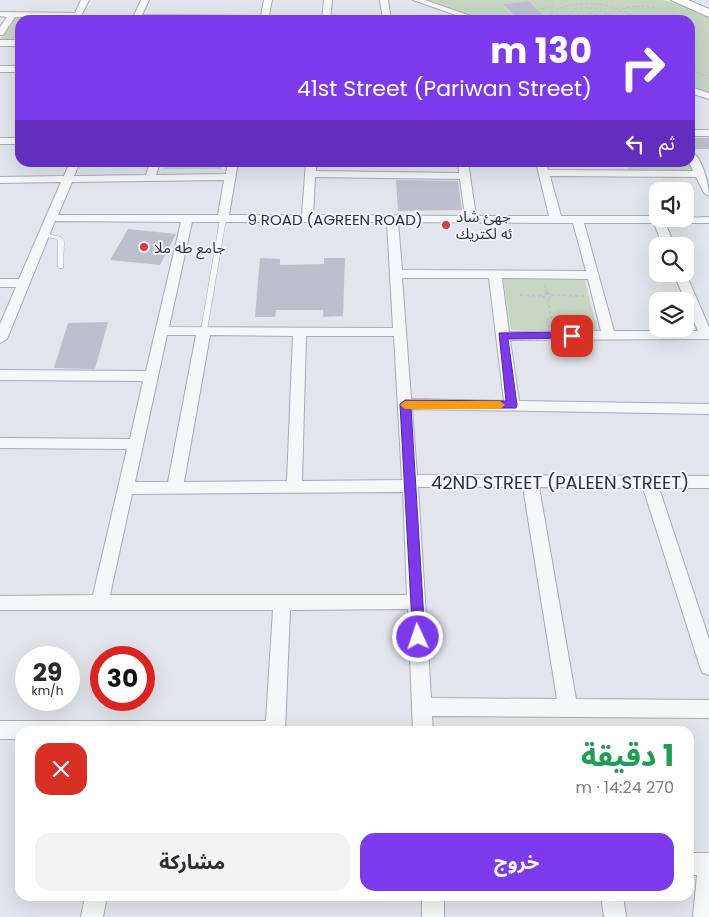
<!DOCTYPE html>
<html lang="ar">
<head>
<meta charset="utf-8">
<style>
	:root { --surface:#fff; --page:#f2f2f3; --text:#2b2b33; --muted:#7c7c81; --accent:#7c3aed }
	body { margin:0; font-family:Poppins,"Noto Sans Arabic",sans-serif; background:var(--page); color:var(--text); direction:rtl; height:100vh; display:flex; flex-direction:column; font-size:19px; white-space:nowrap }
	* { box-sizing:border-box; margin:0 }
	p { font-size:16px; color:var(--muted) }
	.icon { flex:none; width:28px; height:28px; fill:none; stroke:currentColor; stroke-width:2; stroke-linecap:round; stroke-linejoin:round }
	.map { position:relative; flex:1; overflow:hidden; direction:ltr }
	.panel { position:absolute; left:15px; top:726px; width:679px; height:175px; display:flex; flex-direction:column; background:var(--surface); border-radius:15px; box-shadow:0 5px 20px #0002; direction:rtl }
	.panel>* { flex:none }
	.banner { position:absolute; left:15px; top:15px; width:680px; height:152px; border-radius:15px; box-shadow:0 5px 20px #0002; direction:rtl; background:#7c3aed; color:#fff; overflow:hidden }
	.controls { position:absolute; left:649px; top:182px; display:grid; gap:10px }
	.controls a { display:grid; place-items:center; width:45px; height:45px; border-radius:10px; background:var(--surface); box-shadow:0 5px 20px #0002; font-size:25px }
	.speed { position:absolute; left:15px; top:646px; display:flex; gap:10px; font-size:25px; font-weight:700; text-align:center }
	.speed>* { display:grid; place-content:center; width:65px; height:65px; border-radius:50%; background:var(--surface); box-shadow:0 5px 20px #0002; line-height:1 }
	.speed small { font-size:12px; font-weight:400 }
	.speed .limit { border:8px solid #d22; background:#fff; color:#111 }
	.pin { position:absolute; display:grid; place-items:center; width:42px; height:42px; color:#fff; margin:-21px; border-radius:10px; box-shadow:0 2px 8px #0006 }
	.me { position:absolute; width:55px; margin:-28px; rotate:357deg; stroke-linejoin:round; filter:drop-shadow(0 0 4px #0008) }
	.turn { display:flex; align-items:center; gap:18px; height:105px; padding:0 20px; font-size:22px }
	.turn .icon { width:65px; height:65px; stroke-width:2.5 }
	.turn b { display:block; font-size:35px; line-height:42px }
	.then { display:flex; align-items:center; height:48px; padding:0 20px; background:#0003; gap:10px; font-size:19px }
	.round { display:grid; place-items:center; flex:none; width:52px; height:52px; border-radius:15px; background:var(--page) }
	.head { display:flex; align-items:center; justify-content:space-between; height:85px; padding:0 20px }
	h1 { font-size:30px; font-weight:700; line-height:38px; color:#1e9e55 }
	.cta { display:flex; gap:10px; margin-top:auto; padding:10px 20px }
	.cta a { flex:1; height:58px; border-radius:15px; background:var(--accent); color:#fff; font-size:20px; font-weight:700; line-height:58px; text-align:center }
	.cta a+a { background:var(--page); color:var(--text) }
	.map>svg:first-child { display:block }
	.green { fill:#c6d6c3; fill-rule:evenodd }
	.building { fill:#bcc0cc }
	.lines { fill:none; stroke-linecap:round; stroke-linejoin:round }
	.lane-casing { stroke:#a6abb7; stroke-width:1 }
	.street-casing { stroke:#a6abb7; stroke-width:2 }
	.primary-casing { stroke:#a0a8b9; stroke-width:2 }
	.path-far1 { stroke:#c0c3ca; stroke-width:1; stroke-dasharray:2.5 2.5; stroke-linecap:butt }
	.path { stroke:#c0c3ca; stroke-width:2; stroke-dasharray:3 3; stroke-linecap:butt }
	.lane { fill:#f6f7f9; fill-rule:evenodd }
	.street { fill:#f6f7f9; fill-rule:evenodd }
	.primary { fill:#fff; fill-rule:evenodd }
	.route { fill:#7c3aed; stroke:#51269a }
	.slow { fill:#f59e0b }
	.poi-dot { fill:#db3d45; stroke:#f2f4f9; stroke-width:2 }
	.labels { text-anchor:middle; dominant-baseline:central; stroke-width:4; stroke-linejoin:round; paint-order:stroke }
	.far-poi-label { font-size:15px; fill:#283046; stroke:#f2f4f9; text-anchor:start }
	.far-street-label { font-size:15px; fill:#283046; stroke:#f2f4f9 }
	.street-label { font-size:18px; fill:#283046; stroke:#f2f4f9 }
</style>
</head>
<body>
<div class="map">
<svg width="709" height="917" viewBox="0 0 709 917">
	<rect width="100%" height="100%" fill="#e2e5ec"/>
	<path class="green" d="M427,0H664L689,7L709,16V95L690,89V20H484ZM529,1L544,16L518,19L503,4Z
		M15,18H71L20,20V41L0,40Z
		M690,162L698,177L631,176L626,163Z
		M165,163V162L222,163L221,169H163Z
		M503,277L584,278L598,332L511,330Z"/>
	<path class="building" d="M529,1L544,16L518,19L503,4Z
		M690,138H709V149H693Z
		M396,180L458,181L462,210L398,211Z
		M128,229L176,234L160,265L110,260Z
		M260,258L280,259V265L324,264V258H345L343,316L323,317V310H276L275,317H255Z
		M108,322L95,369L54,368L68,323Z"/>
	<g class="lines">
		<defs>
			<path id="lane" d="M223,217L226,219L207,330L204,332L201,330L220,219Z
				M45,233L61,237L64,241L63,268H59L58,267V241L57,239L43,236L42,235Z"/>
			<path id="street" d="M81,0H89L79,20H71L72,17H15L3,35H0V27L7,17L0,16V12L75,13Z
				M141,0H149L142,15L261,16L264,0H272L268,20H132Z
				M324,0H332L330,20H322Z
				M380,0H388L391,20H383Z
				M413,0H425L482,20H470Z
				M0,40H20V46H0Z
				M0,66H20V72H0Z
				M690,87L709,93V99L690,93Z
				M690,130H709V136H690Z
				M0,138H20V144H0Z
				M690,151C702,155 709,185 709,196L704,193L696,177L550,176L561,216H658V219L709,217V223H665L675,246H663L654,223H584L614,331H698L674,274L685,272L709,327V339L510,340L519,401L709,404V414L412,409L417,475L709,476V488H659L709,639V675L703,673L700,667L643,488L539,487L576,699L709,700V718L432,716L433,731H413L408,609L290,610L285,731H20V739H0V721H266L273,610H0V596L93,595L127,449L0,448V438L130,439L143,381L0,380V370L146,371L181,222L55,221L7,339L0,343V324L16,287H0V279H19L61,182L0,183V177L64,176L70,162H80L74,176L146,175L150,162H160L156,175L226,174L228,162H238L229,215H302L306,162H316V171L459,173L458,162H468L476,216H549L536,162H546L548,170L693,171L689,162ZM315,177L460,179L465,216L313,215ZM224,180L218,215H58L72,182ZM192,222H387L393,328L169,327ZM398,222L573,223L586,271L402,270ZM402,278H489L504,401L411,399ZM502,278L588,279L601,331L509,332ZM167,335H196L168,482H135ZM210,335L293,336L287,481L184,482ZM306,336H394L402,480L302,481ZM418,487H523L557,699L431,698ZM403,492L407,595H110L132,494Z
				M689,853H709V917H693L697,875H689Z
				M85,896H107L103,917H81Z
				M422,896H444V917H422Z
				M601,896H623L626,917H604Z"/>
			<path id="primary" d="M671,0H688L709,9V17Z"/>
		</defs>
		<use href="#lane" class="lane-casing"/>
		<use href="#street" class="street-casing"/>
		<use href="#primary" class="primary-casing"/>
		<path class="path-far1" d="M538,10L552,6L553,0
			M590,13L596,15L597,17L591,19L585,16Z
			M489,19L512,20
			M553,20L550,12C575,0 607,1 631,15L632,20
			M573,20L569,13C582,5 596,7 609,14
			M597,20L628,15L664,20
			M608,20L611,12C636,3 662,4 684,20
			M690,31L698,44L690,56
			M690,64L696,66L693,68L695,72L708,76L709,79"/>
		<path class="path" d="M545,285L547,293
			M547,293L551,295L550,298L543,297Z
			M520,295L543,296
			M551,295L585,296
			M548,299L551,318
			M547 322a5 5 0 1 1 10 0a5 5 0 1 1-10 0Z"/>
		<use href="#lane" class="lane"/>
		<use href="#street" class="street"/>
		<use href="#primary" class="primary"/>
	</g>
	<path class="route" d="M572,332L577,336L575,338L508,339L517,405L516,408H411L425,637L423,641L418,643L413,641L400,404L405,400L506,401L499,333Z"/>
	<path class="slow" d="M405,401H500L505,405L500,409H405L400,405Z"/>
	<g class="poi-dot">
		<circle cx="446" cy="225" r="5"/>
		<circle cx="144" cy="247" r="5"/>
	</g>
	<g class="labels">
		<g class="far-poi-label">
			<text x="456" y="216">جهئ شاد<tspan x="456" dy="17">ئه لكتريك</tspan></text>
			<text x="154" y="247">جامع طه ملا</text>
		</g>
		<g class="far-street-label">
			<text x="335" y="219">9 ROAD (AGREEN ROAD)</text>
		</g>
		<g class="street-label">
			<text x="560" y="482">42ND STREET (PALEEN STREET)</text>
		</g>
	</g>
</svg>
<div class="controls">
<a><svg class="icon" aria-label="sound" viewBox="0 0 24 24"><path d="M4 9h4l5-4v14l-5-4H4zM17 9q2 3 0 6"/></svg></a>
<a><svg class="icon" aria-label="search" viewBox="0 0 24 24"><circle cx="10" cy="10" r="6"/><path d="M15 15l6 6"/></svg></a>
<a><svg class="icon" aria-label="layers" viewBox="0 0 24 24"><path d="M12 4l9 5-9 5-9-5zM3 14l9 5 9-5"/></svg></a>
</div>
<div class="speed"><div>29<small>km/h</small></div><div class="limit">30</div></div>
<div class="pin" style="left:572px;top:336px;background:#d93025"><svg class="icon" aria-label="arrive" viewBox="0 0 24 24"><path d="M6 21V4h12l-3 4 3 4H6"/></svg></div>
<svg class="me" style="left:418px;top:637px" viewBox="-20 -20 40 40"><circle r="17" fill="#7c3aed" stroke="#fff" stroke-width="3"/><path d="M0-11L8 9 0 5-8 9z" fill="#fff"/></svg>
<div class="banner">
<div class="turn"><svg class="icon" aria-label="right" viewBox="0 0 24 24"><path d="M7 20v-9h11M14 6l5 5-5 5"/></svg><div><b>130 m</b>41st Street (Pariwan Street)</div></div>
<div class="then">ثم<svg class="icon" aria-label="left" viewBox="0 0 24 24"><path d="M17 20v-9H6M10 6l-5 5 5 5"/></svg></div>
</div>
<section class="panel">
<div class="head"><div><h1>1 دقيقة</h1><p>270 m · 14:24</p></div><a class="round" style="background:#d93025;color:#fff"><svg class="icon" aria-label="close" viewBox="0 0 24 24"><path d="M6 6l12 12M18 6L6 18"/></svg></a></div>
<div class="cta"><a>خروج</a><a>مشاركة</a></div>
</section>
</div>
</body>
</html>
